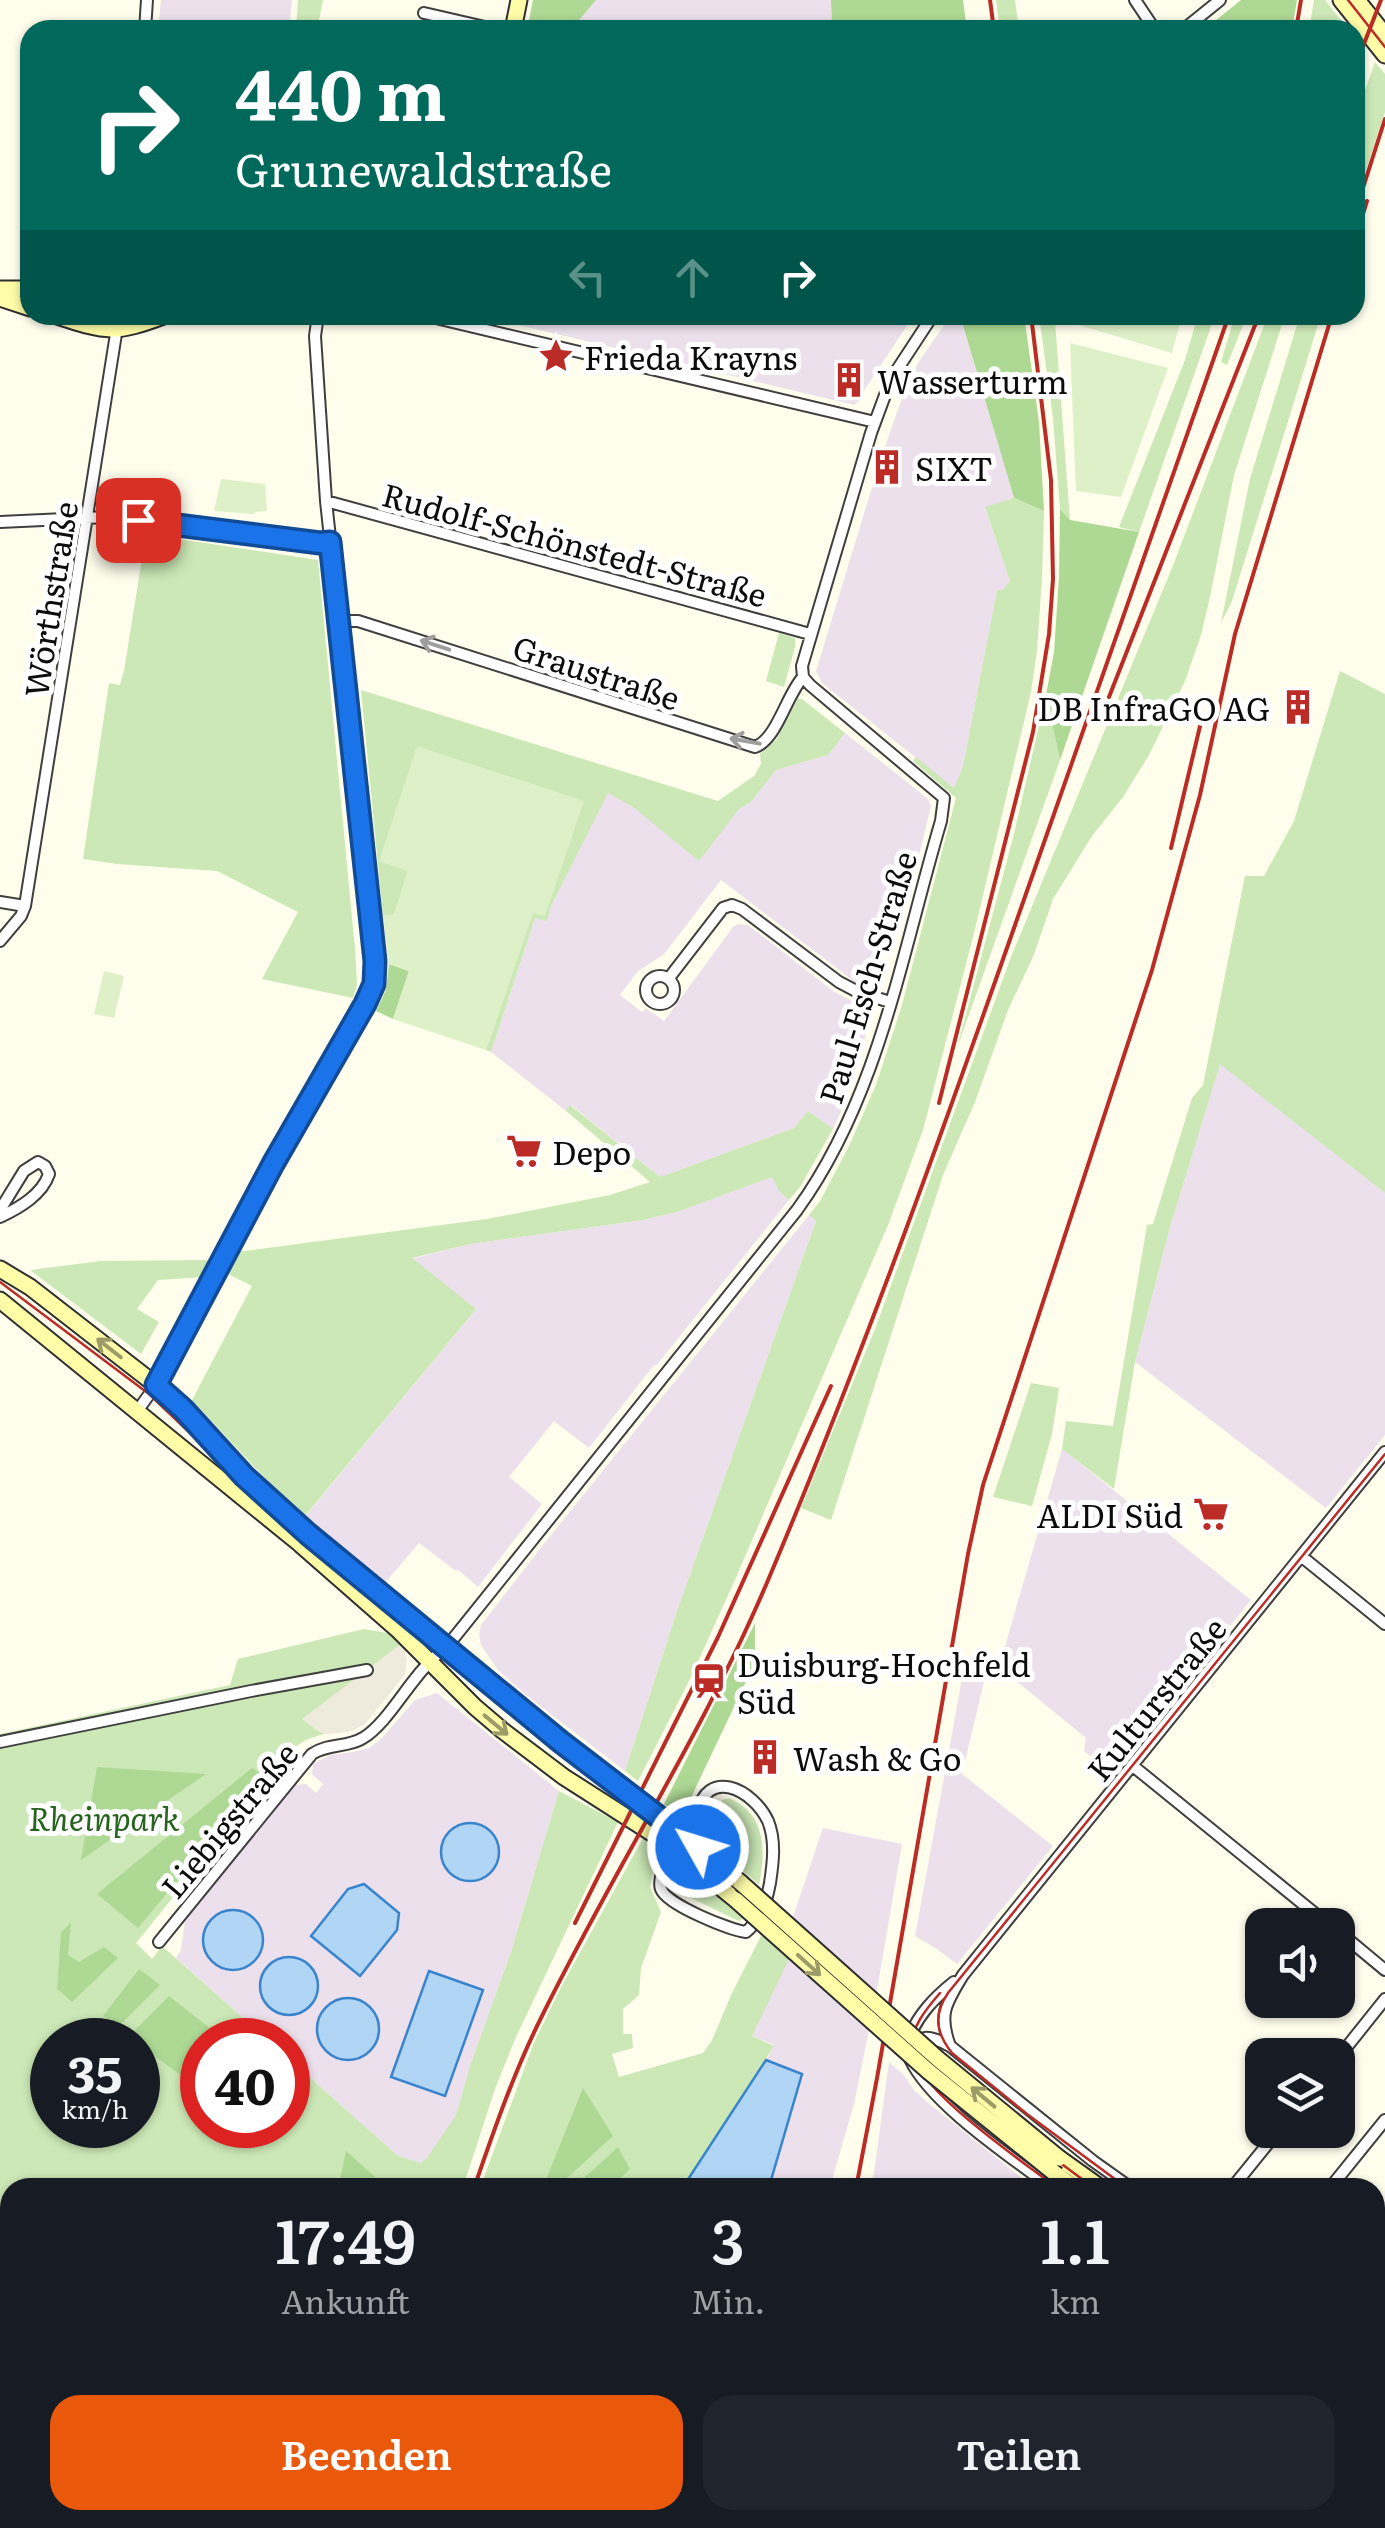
<!DOCTYPE html>
<html lang="de">
<head>
<meta charset="utf-8">
<style>
	:root { --surface:#171b24; --page:#20242c; --text:#f1f3f6; --muted:#9ea1a6; --accent:#ea580c }
	body { margin:0; font-family:Literata,serif; background:var(--page); color:var(--text); height:100vh; display:flex; flex-direction:column; font-size:38px; white-space:nowrap }
	* { box-sizing:border-box; margin:0 }
	p { font-size:32px; color:var(--muted) }
	.icon { flex:none; width:55px; height:55px; fill:none; stroke:currentColor; stroke-width:2; stroke-linecap:round; stroke-linejoin:round }
	.map { position:relative; flex:1; overflow:hidden }
	.sheet { position:absolute; left:0px; top:2178px; width:1385px; height:352px; display:flex; flex-direction:column; background:var(--surface); border-radius:30px 30px 0 0; box-shadow:0 2px 8px #0004 }
	.sheet>* { flex:none }
	.top-card { position:absolute; left:20px; top:20px; width:1345px; height:305px; border-radius:30px; box-shadow:0 2px 8px #0004; background:#00695c; color:#fff; overflow:hidden }
	.controls { position:absolute; left:1245px; top:1908px; display:grid; gap:20px }
	.controls a { display:grid; place-items:center; width:110px; height:110px; border-radius:20px; background:var(--surface); box-shadow:0 2px 8px #0004; font-size:50px }
	.speed { position:absolute; left:30px; top:2018px; display:flex; gap:20px; font-size:50px; font-weight:700; text-align:center }
	.speed>* { display:grid; place-content:center; width:130px; height:130px; border-radius:50%; background:var(--surface); box-shadow:0 2px 8px #0004; line-height:1 }
	.speed small { font-size:25px; font-weight:400 }
	.speed .limit { border:15px solid #d22; background:#fff; color:#111 }
	.pin { position:absolute; display:grid; place-items:center; width:85px; height:85px; color:#fff; margin:-42px; border-radius:20px; box-shadow:0 5px 15px #0006 }
	.me { position:absolute; width:110px; margin:-55px; rotate:309deg; stroke-linejoin:round; filter:drop-shadow(0 0 8px #0008) }
	.turn { display:flex; align-items:center; gap:35px; height:210px; padding:0 50px; font-size:45px }
	.turn .icon { width:130px; height:130px; stroke-width:2.5 }
	.turn b { display:block; font-size:70px; line-height:85px }
	.lanes { display:flex; align-items:center; height:95px; padding:0 50px; background:#0003; justify-content:center; gap:50px; direction:ltr }
	.lanes .off { opacity:.35 }
	.eta { display:flex; justify-content:space-evenly; align-items:center; height:170px; text-align:center }
	.eta b { font-size:60px; font-weight:600; line-height:70px }
	.action { display:flex; gap:20px; margin-top:auto; padding:20px 50px }
	.action a { flex:1; height:115px; border-radius:30px; background:var(--accent); color:#fff; font-size:40px; font-weight:600; line-height:115px; text-align:center }
	.action a+a { background:var(--page); color:var(--text) }
	.map>svg:first-child { display:block }
	.industrial { fill:#ebe0eb }
	.green { fill:#cce8b6; fill-rule:evenodd }
	.forest { fill:#aed995 }
	.pitch { fill:#def0c8 }
	.plaza { fill:#eeebdc }
	.water { fill:#b1d6f5; stroke:#3984cc; stroke-width:2.5 }
	.lines { fill:none; stroke-linecap:round; stroke-linejoin:round }
	.street-casing { stroke:#3f3f3f; stroke-width:14 }
	.secondary-casing { stroke:#2e2e2e; stroke-width:19 }
	.street { stroke:#fff; stroke-width:10 }
	.secondary { stroke:#fefca7; stroke-width:15 }
	.tram { stroke:#bb2c26; stroke-width:2.5 }
	.rail { stroke:#bb2c26; stroke-width:4 }
	.secondary-bridge-casing { stroke:#2e2e2e; stroke-width:19; stroke-linecap:butt }
	.secondary-bridge { stroke:#fefca7; stroke-width:15 }
	.oneway { stroke:#9e9e9e }
	.oneway2 { stroke:#9d9c69 }
	.route-casing { stroke:#114b97; stroke-width:25 }
	.route { stroke:#1a73e8; stroke-width:18 }
	.labels { text-anchor:middle; dominant-baseline:central; stroke-width:10; stroke-linejoin:round; paint-order:stroke }
	.poi-label { font-size:32px; fill:#0c0c0c; stroke:#fff; text-anchor:start }
	.street-label { font-size:32px; fill:#0c0c0c; stroke:#fff }
	.park-label { font-size:32px; font-style:italic; fill:#26631d; stroke:#fff }
</style>
</head>
<body>
<div class="map">
<svg width="1385" height="2528" viewBox="0 0 1385 2528">
	<rect width="100%" height="100%" fill="#fffdec"/>
	<path class="industrial" d="M161,0H292L289,30H158Z
		M596,0H831L832,30H571Z
		M477,315H914L865,389L860,400L854,405Z
		M951,315H960L1014,498L985,508L1010,581L1003,591L997,590L963,766L954,788L822,683L816,671L881,458L907,384L918,363Z
		M845,733L927,798L931,806L911,888L895,920L874,983L867,986L855,982L721,880L664,954L637,972L620,995L642,1012L646,1008L664,1021L733,927L738,924L748,925L833,991L870,1011L872,1016L843,1107L833,1129L808,1111L794,1128L660,1177L571,1105L566,1111L491,1052L535,918L547,920L551,906L608,792L633,807L739,809L751,802L776,770L828,755Z
		M1220,1063L1385,1193V1435L1326,1508L1135,1362L1170,1227Z
		M772,1177L779,1191L789,1200L656,1366L654,1365L589,1448L554,1421L509,1477L542,1504L478,1587L458,1570L456,1571L419,1543L385,1583L304,1518L476,1309L411,1259L470,1244L643,1220L677,1212Z
		M809,1215L816,1221L677,1611L625,1771L526,1695L498,1670L481,1645L479,1635L481,1625L543,1545Z
		M1062,1449L1251,1600L1111,1773L1084,1751L1086,1738L999,1667Z
		M964,1668L986,1673L962,1774L1053,1846L957,1964L937,1949L915,1936Z
		M437,1693L559,1791L511,1952L471,2063L456,2116L427,2159L421,2163L398,2156L288,2058V2040H268L176,1958L181,1950L185,1920L293,1785L306,1784L316,1793L323,1784L312,1774L313,1764L330,1755L353,1752L369,1748L381,1739L415,1700Z
		M823,1828L902,1844L877,1990L854,2104L830,2187H769L802,2075L766,2060L774,2045L752,2036L781,1970L789,1960L778,1948L794,1914Z
		M889,2062L904,2075L914,2090L927,2102L1033,2187H872Z
		M1375,2425L1385,2433V2528H957L949,2520H1375Z"/>
	<path class="green" d="M298,0H323L317,30H296Z
		M996,0H1015L1019,30H1000Z
		M1314,0H1325L1349,30H1309Z
		M1375,62L1385,74V112L1355,204V119Z
		M1039,315H1056L1055,321L1070,520L1060,509L1053,418Z
		M1198,315H1215L1139,532L1119,527L1185,360Z
		M1235,315H1247L1227,365L1221,362Z
		M1268,315H1285L1234,475L1210,597L1201,635L1185,681L1149,755L1123,797L1092,836L1053,899L1033,957L1008,1010L975,1102L943,1175L831,1520L801,1508L875,1329L1011,957L1174,563Z
		M1300,315H1321L1232,601L1221,623L1250,479Z
		M1014,498L1044,511L1042,578L1037,651L1031,692L975,929L923,1130L888,1225L734,1582L691,1677L638,1781L625,1771L677,1611L816,1221L809,1215L820,1201L848,1148L876,1085L902,1005L956,798L913,761L916,757L954,788L963,766L997,590H1003L1010,581L985,507Z
		M146,534L318,560L355,949L357,985L353,998L262,979L298,912L217,871L117,864L83,859L109,683L120,685L124,671Z
		M779,633L795,638V647L784,687L766,681Z
		M1340,671L1385,694V1193L1220,1064L1170,1227L1135,1362L1114,1489L1062,1449L1066,1421L1113,1426L1147,1225L1153,1224L1192,1098L1203,1085L1245,876H1264L1294,821Z
		M361,690L718,801L754,776L761,764L760,754L776,740L798,699H802L845,733L828,755L776,770L751,802L739,809L699,861L633,807L608,793L551,906L547,921L535,918L491,1052L486,1050L533,912L544,916L379,860L408,871L394,915L383,916Z
		M1046,695L1060,760L957,1048L1014,834Z
		M570,1105L660,1177L794,1128L808,1111L833,1129L800,1187L789,1200L779,1191L772,1177L677,1212L643,1220L470,1244L412,1258L476,1309L305,1516L273,1487L192,1400L252,1286L226,1273L237,1252L487,1219L610,1195L650,1182L566,1111Z
		M224,1232L204,1277L158,1280L137,1309L159,1322L141,1354L30,1270L101,1261L209,1260Z
		M1031,1383L1059,1388L1052,1434L1032,1506L993,1497Z
		M364,1629L393,1634L402,1649L350,1730C329,1733 309,1734 292,1750L136,1943L152,1959L162,1946L268,2040H202V2125H288V2058L398,2156L421,2163L427,2158L456,2115L471,2063L511,1952L559,1791L618,1822L516,2037L495,2089L463,2187L10,2188V2332L0,2321V1734L230,1685L238,1659ZM52,2040H138V2125H52Z
		M729,1798C766,1814 766,1850 759,1885L708,1840C708,1823 709,1802 729,1798Z
		M643,1838L658,1849L650,1887L661,1912L641,1968L639,1995L623,2009V2034H632L633,2048L612,2054L619,2077L703,2053L712,2040L732,1993L762,1934L789,1959L752,2036L774,2046L683,2187L480,2188L533,2045L560,1989Z
		M681,1866L692,1871L743,1918L739,1921L670,1888V1873L675,1867Z"/>
	<path class="forest" d="M533,0H596L571,30H527Z
		M831,0H963L967,30H832Z
		M1241,0H1297L1292,30H1204Z
		M960,315H1024L1039,422L1044,511L1014,498Z
		M1060,509L1070,520L1139,532L1060,760L1046,695L1054,652L1059,577Z
		M389,964L409,971L393,1019L376,1011L386,990Z
		M755,1623V1654L751,1671L687,1806L682,1810L675,1811L664,1804Z
		M97,1767L206,1774L81,1860Z
		M252,1768L265,1776L138,1928L97,1894Z
		M71,1923L68,1955L79,1962L104,1947L118,1958L72,2002L57,1989L61,1932Z
		M139,1969L160,1985L118,2027L103,2016Z
		M169,1996L225,2040H202V2084L197,2087L138,2044V2040L128,2037Z
		M583,2088L613,2136L557,2187H543Z
		M618,2147L630,2169L611,2187H574Z
		M346,2151L382,2183L392,2187H349L340,2180Z"/>
	<path class="pitch" d="M1064,315H1182L1172,353L1062,320Z
		M1070,343L1168,368L1121,497L1076,491Z
		M221,479L265,484L267,511L255,512L254,514L214,511Z
		M417,746L584,801L545,916L533,913L486,1050L393,1019L409,971L389,964L383,916L394,914L408,871L379,861Z
		M104,971L124,976L114,1018L94,1014Z"/>
	<path class="plaza" d="M402,1643L407,1659L405,1675L364,1725L349,1732L325,1734L316,1730L302,1719Z"/>
	<path class="water" d="M441 1852a29 29 0 1 1 58 0a29 29 0 1 1-58 0Z
		M364,1884L399,1913L397,1930L360,1976L311,1936L348,1889Z
		M203 1940a30 30 0 1 1 60 0a30 30 0 1 1-60 0Z
		M260 1986a29 29 0 1 1 58 0a29 29 0 1 1-58 0Z
		M429,1971L483,1990L445,2096L391,2077Z
		M317 2029a31 31 0 1 1 62 0a31 31 0 1 1-62 0Z
		M766,2060L802,2074L769,2187H683Z
		M0,2321L10,2332V2520H785L796,2528H0Z"/>
	<g class="lines">
		<defs>
			<path id="street" d="M1135,0L1155,30
				M424,13L498,30
				M145,30L147,0
				M1183,30L1220,0
				M423,315L875,422
				M326,501L810,634
				M0,522L108,517L320,543L331,542
				M340,621H358L755,747C777,739 786,696 803,677
				M0,902L25,906
				M0,941L21,916L25,906L119,315
				M646 990a14 14 0 1 1 28 0a14 14 0 1 1-28 0Z
				M669,978L723,908L732,905L742,909L839,982L858,992L890,1002
				M0,1210L24,1171L38,1162L45,1166L49,1174C42,1195 19,1208 0,1217
				M138,1410L156,1385L273,1163L365,1004C378,975 374,948 371,917L326,501L315,336L318,315
				M1301,1556L1385,1624
				M0,1742L251,1691L367,1670
				M1133,1766L1329,1925
				M662,1841C663,1849 664,1857 663,1865C663,1873 658,1881 661,1889C667,1905 730,1930 746,1932C760,1920 767,1900 770,1883C773,1863 776,1841 768,1821C753,1789 706,1766 697,1815C695,1825 697,1836 698,1846
				M1338,1931L1385,1970
				M159,1942L312,1754C328,1743 347,1748 363,1738C382,1727 401,1696 415,1679C426,1664 440,1652 453,1639L797,1210C879,1097 902,952 941,821L944,798L810,685L803,677L802,666L871,433L891,379L933,315
				M909,2037C919,2014 934,1998 954,1982
				M950,2046C938,2014 946,2003 963,1975L1385,1452
				M908,2056C917,2031 931,2036 950,2046L1093,2161L1131,2188
				M1338,2058L1385,1999
				M910,2059C932,2105 1010,2156 1052,2188
				M1232,2188L1279,2130
				M1330,2188L1385,2120"/>
			<path id="secondary" d="M1341,0L1385,55
				M1357,0L1385,35
				M513,30L519,0
				M0,289H30
				M0,298L30,308
				M54,315C107,332 113,335 166,315
				M0,1269L30,1287L156,1385L183,1409L244,1476L308,1535L561,1742L666,1821L741,1883
				M0,1300L300,1544L397,1629L475,1707L502,1730L564,1777L661,1839L736,1900
				M666,1821H681L697,1813
				M1059,2158L1101,2188
				M1057,2175L1075,2188
				M1375,2402L1385,2410"/>
		</defs>
		<use href="#street" class="street-casing"/>
		<use href="#secondary" class="secondary-casing"/>
		<use href="#street" class="street"/>
		<use href="#secondary" class="secondary"/>
		<path class="tram" d="M1348,0L1385,47
			M0,1282L149,1394L253,1493L497,1702L547,1742L686,1841L935,2063L1059,2162L1094,2188
			M940,1993C927,2008 911,2027 911,2048C912,2087 1025,2163 1057,2188
			M1127,2188L1027,2114L952,2053C936,2033 933,2015 948,1993L1385,1454
			M1375,2406L1385,2414"/>
		<path class="rail" d="M990,0L994,30
			M1296,30L1301,0
			M1355,67L1381,0
			M1355,213L1385,119
			M1355,240L1367,201
			M1109,697L1259,315
			M1171,848L1201,722
			M939,1103L1033,732L1049,634L1053,579L1051,480L1031,315
			M575,1923L718,1637L831,1386
			M474,2188C494,2130 514,2072 541,2018C613,1871 702,1735 766,1585C865,1351 950,1111 1034,871C1099,686 1164,501 1229,315
			M856,2188L877,2078L968,1554L983,1485L1152,970L1200,795L1235,634L1332,315
			M930,2520L938,2528
			M362,2528L365,2520"/>
		<defs>
			<path id="secondary-bridge" d="M741,1883L938,2059L1059,2158
				M736,1900L928,2071L1057,2175"/>
		</defs>
		<use href="#secondary-bridge" class="secondary-bridge-casing"/>
		<use href="#secondary-bridge" class="secondary-bridge"/>
	</g>
	<defs><path id="oneway-shaft" d="M-6 0H5M1.5-3L5.5 0L1.5 3" fill="none" stroke-width="1.6" stroke-linecap="round" stroke-linejoin="round" transform="scale(2.5)"/></defs>
	<g class="oneway">
		<use href="#oneway-shaft" transform="translate(435 645) rotate(-162)"/>
		<use href="#oneway-shaft" transform="translate(745 741) rotate(-170)"/>
	</g>
	<g class="oneway2">
		<use href="#oneway-shaft" transform="translate(109 1348) rotate(-142)"/>
		<use href="#oneway-shaft" transform="translate(496 1725) rotate(40)"/>
		<use href="#oneway-shaft" transform="translate(809 1965) rotate(42)"/>
		<use href="#oneway-shaft" transform="translate(983 2097) rotate(-140)"/>
	</g>
	<g class="lines">
		<defs>
			<path id="route" d="M138,520L320,543L330,542L375,961L374,984L365,1004L273,1164L156,1385L183,1409L244,1476L308,1534L561,1742L698,1847"/>
		</defs>
		<use href="#route" class="route-casing"/>
		<use href="#route" class="route"/>
	</g>
	<defs>
		<symbol id="sight-bare" viewBox="-9 -9 18 18"><path d="M0-6L1.8-2.2L6-1.7L2.9 1.2L3.7 5.4L0 3.3L-3.7 5.4L-2.9 1.2L-6-1.7L-1.8-2.2Z" fill="#bb2c26" stroke="#fff" stroke-width="2.5" paint-order="stroke"/></symbol>
		<symbol id="building-bare" viewBox="-9 -9 18 18"><path d="M-4-6H4V6H1V3H-1V6H-4ZM-2.5-4.3h1.7v1.8h-1.7ZM.8-4.3h1.7v1.8H.8ZM-2.5-1h1.7V.8h-1.7ZM.8-1h1.7V.8H.8Z" fill="#bb2c26" stroke="#fff" stroke-width="2.5" paint-order="stroke"/></symbol>
		<symbol id="supermarket-bare" viewBox="-9 -9 18 18"><path d="M-6-5.5h2.5l.6 2H6L4.5 2H-2.5L-4.4-4H-6ZM-1.5 3.2a1.3 1.3 0 1 0 .1 0ZM3 3.2a1.3 1.3 0 1 0 .1 0Z" fill="#bb2c26" stroke="#fff" stroke-width="2.5" paint-order="stroke"/></symbol>
		<symbol id="station-bare" viewBox="-9 -9 18 18"><path d="M-3-6H3Q5-6 5-4V2Q5 4 3 4L4.5 6H3L1.5 4h-3L-3 6H-4.5L-3 4Q-5 4-5 2V-4Q-5-6-3-6ZM-3.5-4v3h7v-3ZM-3.5 1v1.5H-2V1ZM2 1v1.5H3.5V1Z" fill="#bb2c26" stroke="#fff" stroke-width="2.5" paint-order="stroke"/></symbol>
	</defs>
	<g fill-rule="evenodd">
		<use href="#sight-bare" x="531" y="331" width="50" height="50"/>
		<use href="#building-bare" x="824" y="355" width="50" height="50"/>
		<use href="#building-bare" x="862" y="442" width="50" height="50"/>
		<use href="#building-bare" x="1273" y="682" width="50" height="50"/>
		<use href="#supermarket-bare" x="499" y="1126" width="50" height="50"/>
		<use href="#supermarket-bare" x="1186" y="1489" width="50" height="50"/>
		<use href="#station-bare" x="684" y="1656" width="50" height="50"/>
		<use href="#building-bare" x="740" y="1732" width="50" height="50"/>
	</g>
	<g class="labels">
		<g class="poi-label">
			<text x="584" y="356">Frieda Krayns</text>
			<text x="877" y="380">Wasserturm</text>
			<text x="915" y="467">SIXT</text>
			<text x="1270" y="707" text-anchor="end">DB InfraGO AG</text>
			<text x="552" y="1151">Depo</text>
			<text x="1183" y="1514" text-anchor="end">ALDI Süd</text>
			<text x="737" y="1663">Duisburg-Hochfeld<tspan x="737" dy="37">Süd</tspan></text>
			<text x="793" y="1757">Wash &amp; Go</text>
		</g>
		<g class="street-label">
			<text transform="translate(575 543) rotate(15)">Rudolf-Schönstedt-Straße</text>
			<text transform="translate(49 599) rotate(-81)">Wörthstraße</text>
			<text transform="translate(597 671) rotate(18)">Graustraße</text>
			<text transform="translate(866 977) rotate(-73)">Paul-Esch-Straße</text>
			<text transform="translate(1155 1698) rotate(-51)">Kulturstraße</text>
			<text transform="translate(228 1819) rotate(-50)">Liebigstraße</text>
		</g>
		<g class="park-label">
			<text x="104" y="1817">Rheinpark</text>
		</g>
	</g>
</svg>
<div class="controls">
<a><svg class="icon" aria-label="sound" viewBox="0 0 24 24"><path d="M4 9h4l5-4v14l-5-4H4zM17 9q2 3 0 6"/></svg></a>
<a><svg class="icon" aria-label="layers" viewBox="0 0 24 24"><path d="M12 4l9 5-9 5-9-5zM3 14l9 5 9-5"/></svg></a>
</div>
<div class="speed"><div>35<small>km/h</small></div><div class="limit">40</div></div>
<div class="pin" style="left:138px;top:520px;background:#d93025"><svg class="icon" aria-label="arrive" viewBox="0 0 24 24"><path d="M6 21V4h12l-3 4 3 4H6"/></svg></div>
<svg class="me" style="left:698px;top:1847px" viewBox="-20 -20 40 40"><circle r="17" fill="#1a73e8" stroke="#fff" stroke-width="3"/><path d="M0-11L8 9 0 5-8 9z" fill="#fff"/></svg>
<div class="top-card">
<div class="turn"><svg class="icon" aria-label="right" viewBox="0 0 24 24"><path d="M7 20v-9h11M14 6l5 5-5 5"/></svg><div><b>440 m</b>Grunewaldstraße</div></div>
<div class="lanes"><svg class="icon off" aria-label="left" viewBox="0 0 24 24"><path d="M17 20v-9H6M10 6l-5 5 5 5"/></svg><svg class="icon off" aria-label="ahead" viewBox="0 0 24 24"><path d="M12 20V5M6 11l6-6 6 6"/></svg><svg class="icon" aria-label="right" viewBox="0 0 24 24"><path d="M7 20v-9h11M14 6l5 5-5 5"/></svg></div>
</div>
<section class="sheet">
<div class="eta">
<div><b>17:49</b><p>Ankunft</p></div>
<div><b>3</b><p>Min.</p></div>
<div><b>1.1</b><p>km</p></div>
</div>
<div class="action"><a>Beenden</a><a>Teilen</a></div>
</section>
</div>
</body>
</html>
